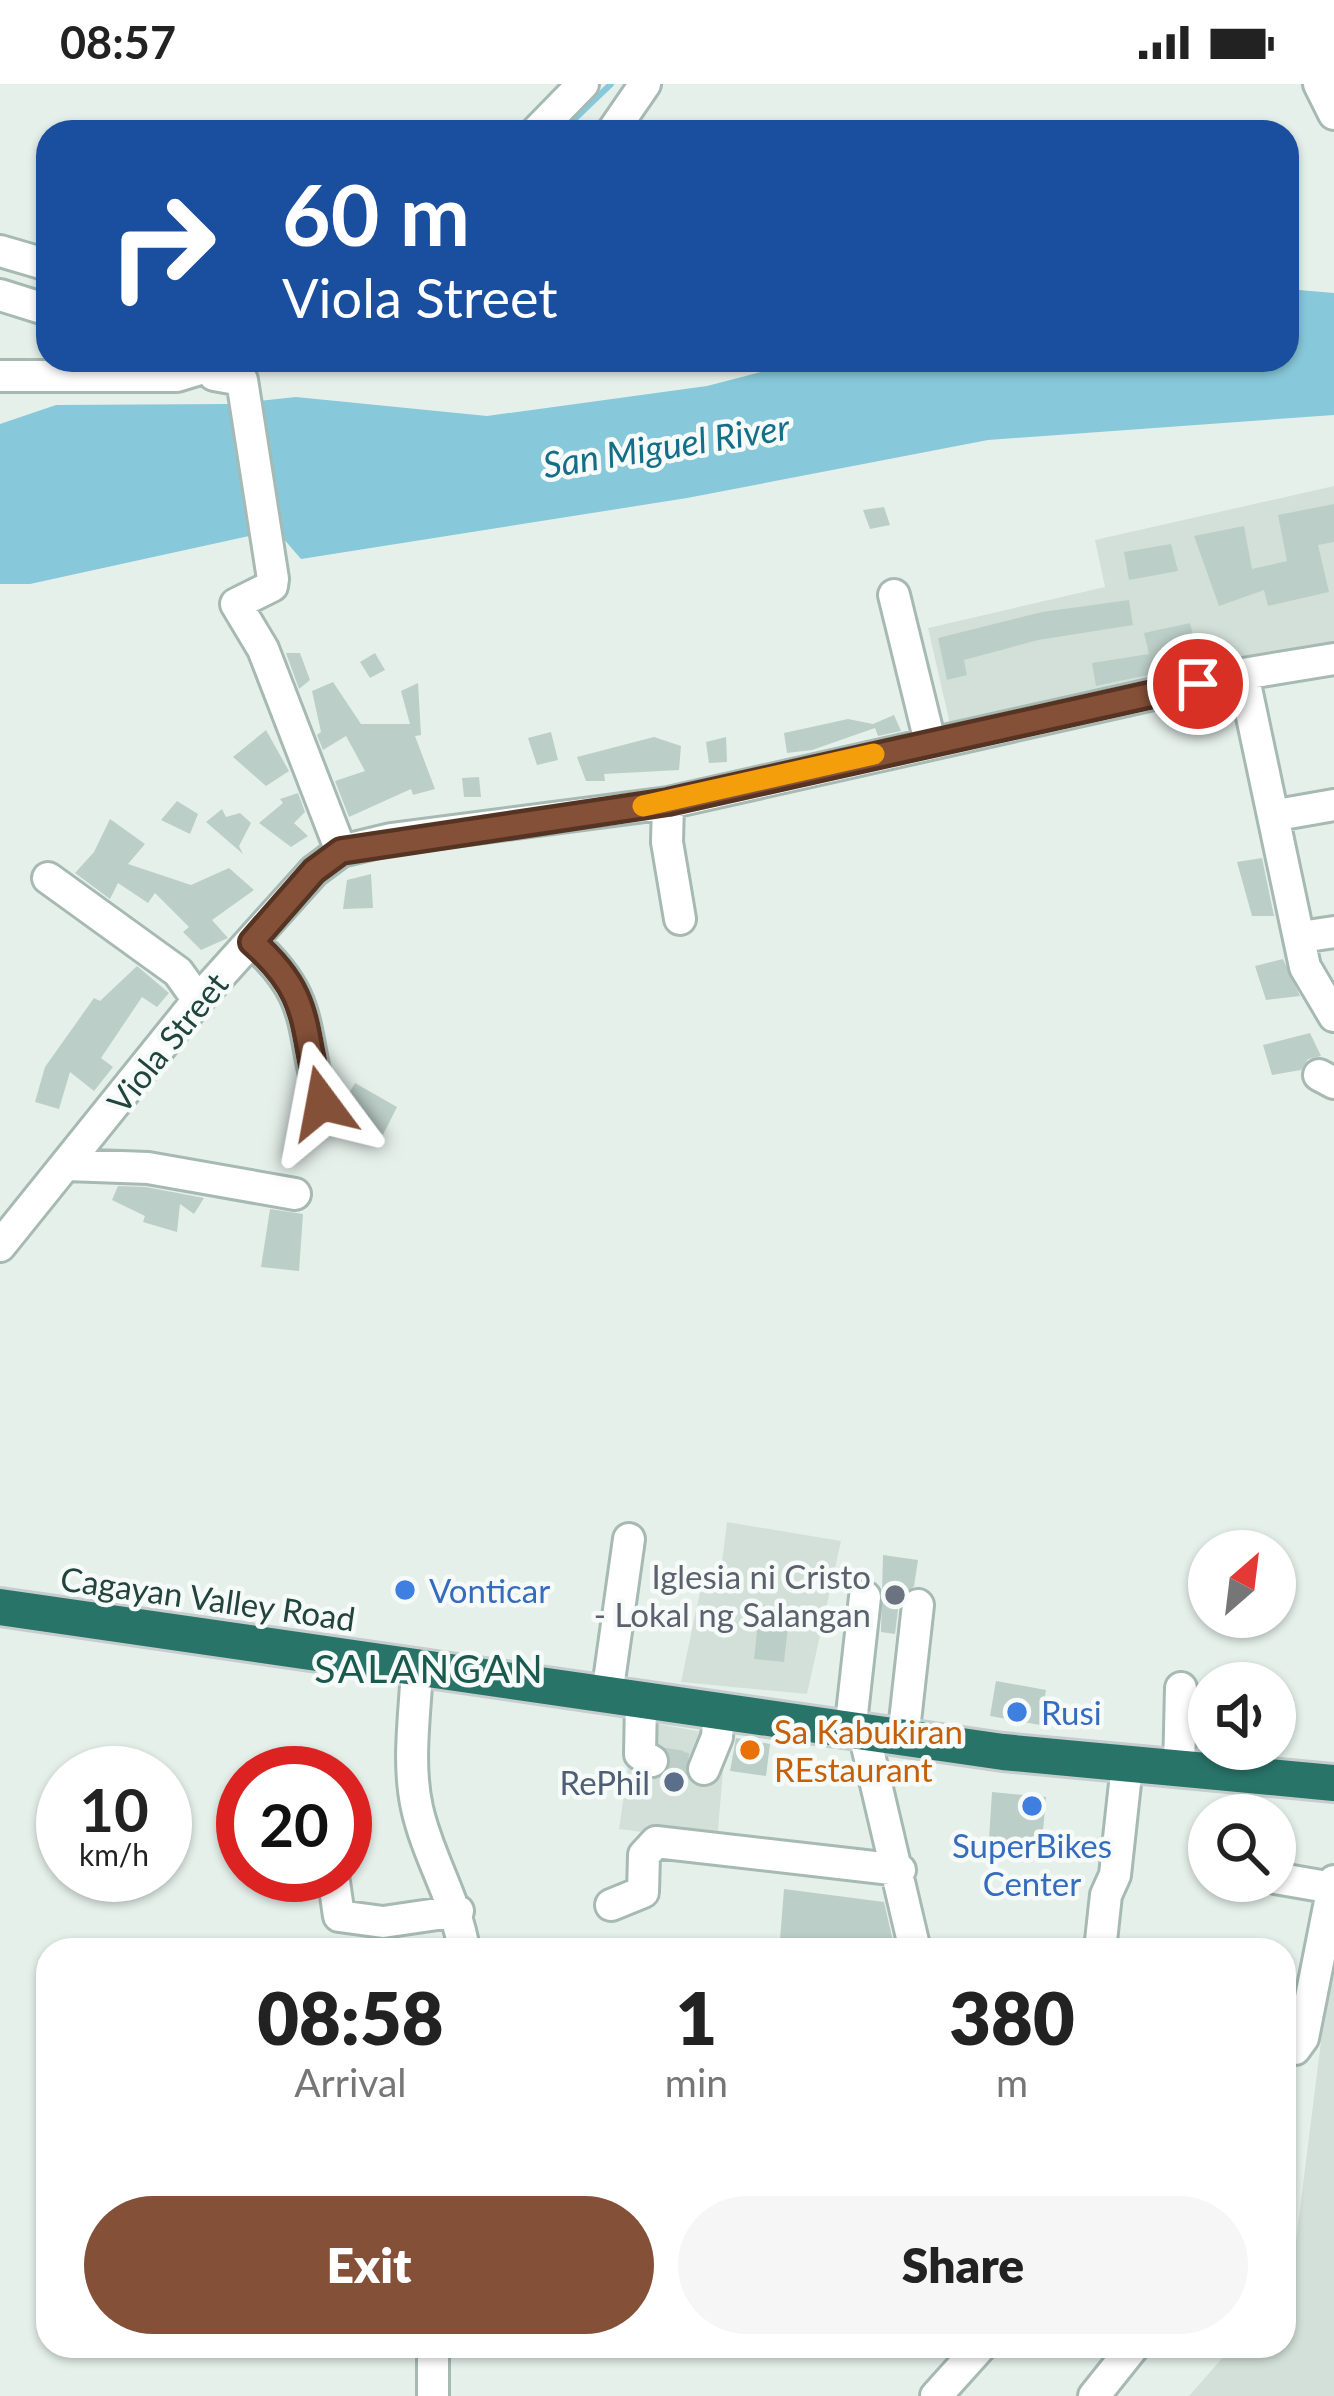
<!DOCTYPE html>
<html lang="en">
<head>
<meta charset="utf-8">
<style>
	:root { --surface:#fff; --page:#f6f6f6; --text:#222; --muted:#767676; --accent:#855038 }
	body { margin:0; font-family:Lato,sans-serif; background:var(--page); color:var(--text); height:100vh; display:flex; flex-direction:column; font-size:45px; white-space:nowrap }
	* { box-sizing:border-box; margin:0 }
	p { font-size:39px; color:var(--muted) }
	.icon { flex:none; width:66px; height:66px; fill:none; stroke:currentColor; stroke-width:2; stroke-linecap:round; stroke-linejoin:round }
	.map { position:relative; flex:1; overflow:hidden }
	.side { position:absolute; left:36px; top:1854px; width:1260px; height:420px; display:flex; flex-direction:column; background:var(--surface); border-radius:36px; box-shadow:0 3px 9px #0004 }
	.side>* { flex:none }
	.guide { position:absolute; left:36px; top:36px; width:1263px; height:252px; border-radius:36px; box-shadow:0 3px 9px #0004; background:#1a4fa0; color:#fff; overflow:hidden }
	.needle { width:78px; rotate:28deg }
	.buttons { position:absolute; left:1188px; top:1446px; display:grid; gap:24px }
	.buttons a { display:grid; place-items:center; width:108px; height:108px; border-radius:50%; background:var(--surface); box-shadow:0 3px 9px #0004; font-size:60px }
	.speed { position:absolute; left:36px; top:1662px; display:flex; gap:24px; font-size:60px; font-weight:700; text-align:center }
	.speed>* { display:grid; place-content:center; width:156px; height:156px; border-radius:50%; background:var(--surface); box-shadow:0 3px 9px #0004; line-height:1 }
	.speed small { font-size:30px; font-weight:400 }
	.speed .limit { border:18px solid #d22; background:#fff; color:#111 }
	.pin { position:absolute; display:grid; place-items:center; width:102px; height:102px; color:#fff; margin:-51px; border:6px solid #fff; border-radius:50%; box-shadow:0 3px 12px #0007 }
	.me { position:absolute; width:132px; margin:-66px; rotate:347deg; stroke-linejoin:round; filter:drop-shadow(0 0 9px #0008) }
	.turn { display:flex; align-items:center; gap:42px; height:252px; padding:0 48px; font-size:54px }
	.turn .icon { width:156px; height:156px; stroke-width:2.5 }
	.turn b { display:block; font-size:84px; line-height:102px }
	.eta { display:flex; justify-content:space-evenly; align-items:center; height:204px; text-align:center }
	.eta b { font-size:72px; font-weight:800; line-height:84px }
	.button { display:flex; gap:24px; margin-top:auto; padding:24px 48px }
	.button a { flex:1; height:138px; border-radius:72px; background:var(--accent); color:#fff; font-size:48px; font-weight:800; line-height:138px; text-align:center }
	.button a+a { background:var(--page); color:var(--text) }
	.status { display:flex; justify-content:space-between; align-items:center; height:84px; padding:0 60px; background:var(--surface); direction:ltr }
	.status svg { height:33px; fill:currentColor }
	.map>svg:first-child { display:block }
	.built { fill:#d3e0da }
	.water { fill:#87c8da }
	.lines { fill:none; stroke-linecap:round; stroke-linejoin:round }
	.stream { stroke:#87c8da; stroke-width:6 }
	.building { fill:#bccec8 }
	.minor-tunnel { stroke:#becec8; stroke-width:30; stroke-dasharray:30 15; stroke-linecap:butt }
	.minor-casing { stroke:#a6b9b3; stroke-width:36 }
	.highway-casing { stroke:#c5cecd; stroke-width:42 }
	.minor { stroke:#fff; stroke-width:30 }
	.highway { stroke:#297469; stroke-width:36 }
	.route-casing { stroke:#563424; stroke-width:30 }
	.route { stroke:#855038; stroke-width:21 }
	.slow { stroke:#f59e0b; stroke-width:21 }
	.shop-dot { fill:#3f7fe0; stroke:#f6fbf9; stroke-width:4.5 }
	.worship-dot { fill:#6b7280; stroke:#f6fbf9; stroke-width:4.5 }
	.food-dot { fill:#e8710a; stroke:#f6fbf9; stroke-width:4.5 }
	.service-dot { fill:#5c6f8a; stroke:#f6fbf9; stroke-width:4.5 }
	.labels { text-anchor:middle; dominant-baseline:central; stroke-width:9; stroke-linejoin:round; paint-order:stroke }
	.street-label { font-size:33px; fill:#21443d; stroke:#f6fbf9 }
	.worship-label { font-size:33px; fill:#5b616d; stroke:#f6fbf9; text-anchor:end }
	.shop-label { font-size:33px; fill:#366cbe; stroke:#f6fbf9; text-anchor:start }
	.food-label { font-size:33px; fill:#c56008; stroke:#f6fbf9; text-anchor:start }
	.service-label { font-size:33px; fill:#4e5e75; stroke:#f6fbf9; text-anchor:end }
	.water-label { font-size:36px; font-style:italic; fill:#136e88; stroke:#f6fbf9 }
	.quarter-label { font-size:39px; letter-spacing:3px; fill:#1a594e; stroke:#f6fbf9 }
</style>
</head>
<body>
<div class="status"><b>08:57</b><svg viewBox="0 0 49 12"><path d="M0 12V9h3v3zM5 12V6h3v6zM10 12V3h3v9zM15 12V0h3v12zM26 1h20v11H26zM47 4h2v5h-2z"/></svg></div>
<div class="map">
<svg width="1334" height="2312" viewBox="0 0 1334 2312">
	<rect width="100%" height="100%" fill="#e5f0eb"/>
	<path class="built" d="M1334,402V570L950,640L928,544L1105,503L1095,456Z
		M727,1438L841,1457L807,1610L681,1598L705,1484L721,1486Z
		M635,1636L726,1652L717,1758L619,1745Z
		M1334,1853V2312H1189L1233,2262H1284V2205L1291,2197Z"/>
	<path class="water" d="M1287,205L1334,209V331L988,356L687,414L301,475L276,446L30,500H0V340L56,321L229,320L296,313L487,332L707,302L807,276H1287Z"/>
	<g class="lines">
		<path class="stream" d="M561,48L611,0"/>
	</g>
	<path class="building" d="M1334,420V458L1318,461L1329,508L1268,522L1264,506L1219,522L1194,452L1244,442L1252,485L1287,477L1278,431Z
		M884,423L890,441L870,445L863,426Z
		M1171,460L1178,487L1129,496L1124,468Z
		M1129,516L1133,541L1038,556L964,576L967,591L947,596L938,554L1042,528Z
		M1190,539L1200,580L1096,602L1092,579L1149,570L1144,549Z
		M286,569H300L310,596L299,605Z
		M375,569L385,586L370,594L360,578Z
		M333,598L361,640H410L401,607L418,599L421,651L415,652L435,705L413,711L411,705L349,733L335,697L365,687L346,652L323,666L317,651L321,648L312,607Z
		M894,631L901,647L878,652L875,644L812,666L787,669L784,649L848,635L873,640Z
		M266,646L289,687L266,702L233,673Z
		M551,648L558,676L537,681L528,654Z
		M654,653L681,662L679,686L604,690L605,697H586L577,673Z
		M726,653L727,678L709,679L706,658Z
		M479,693L481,713H464L462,694Z
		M298,709L305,728L294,739L308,752L291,763L259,739L283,719L280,715Z
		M177,717L198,730L190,750L161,736Z
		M222,725L226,733L240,729L251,739L239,762L243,770L206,738Z
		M110,735L145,760L128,780L191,801L229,784L254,806L212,836L228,854L201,866L183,848L189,843L155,809L148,819L118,799L110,815L75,789L94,768Z
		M1262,774L1274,832H1252L1237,778Z
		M371,790L373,824L343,825L347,796Z
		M1283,875L1300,912L1266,916L1255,882Z
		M137,882L169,909L157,923L142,913L101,974L113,983L94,1007L70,988L59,1025L35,1018L45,983L94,914L100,917Z
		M1310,949L1321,972L1308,975L1301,986L1272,991L1263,961Z
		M355,999L397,1023L383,1051L341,1023Z
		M118,1102L146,1103L204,1114L194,1130L180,1120L177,1148L143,1138L145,1132L112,1116Z
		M270,1125L303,1130L299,1187L261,1183Z
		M883,1471L918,1476L914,1502L899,1518L895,1550L881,1548Z
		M760,1521L790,1525L784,1578L754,1575Z
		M996,1597L1046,1606L1040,1641L990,1632Z
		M736,1654L770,1660L766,1692L730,1687Z
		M668,1666L689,1669L687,1693L666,1690L671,1678Z
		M992,1708L1046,1713L1042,1759L989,1755Z
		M784,1805L884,1818L895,1866H832L780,1856Z"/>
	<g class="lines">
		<path class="minor-tunnel" d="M652,1677L704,1685"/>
		<defs>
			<path id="minor" d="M1319,0L1334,30
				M536,48L583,0
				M612,48L645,0
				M0,167L48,181
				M0,211L48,226
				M0,292H177L210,282L214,291L242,296L273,495L272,502L236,520L263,565L341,767
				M894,511L930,658
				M1243,590L1305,883L1334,932
				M668,719L667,758L680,835
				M1277,731L1334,721
				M48,794L178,888L198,916
				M1301,853L1334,848
				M252,858C316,915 300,945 322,1019
				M1319,991L1334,999
				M67,1081L148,1084L295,1110
				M0,1162L198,916L314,787L341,767L391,755L668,719L1243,590L1334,575
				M417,1584C415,1630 407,1679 417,1724C428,1774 456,1815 464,1866
				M607,1611L629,1455
				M641,1617L640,1670L652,1677
				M850,1648L865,1513
				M864,1649L915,1866
				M903,1655L918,1521
				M704,1685L717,1653L719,1628
				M1179,1687L1181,1604
				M333,1791L339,1832L383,1838L458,1827
				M1275,1794L1333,1804
				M611,1821L643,1808L644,1771L656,1758L900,1786
				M1100,1866L1106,1811L1115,1791L1127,1681
				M1284,1963L1295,1965L1303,1954L1334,1797
				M433,2312V2262
				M936,2312L981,2262
				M1094,2312L1134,2262"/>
			<path id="highway" d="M0,1523L1003,1668L1334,1699"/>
		</defs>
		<use href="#minor" class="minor-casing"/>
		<use href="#highway" class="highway-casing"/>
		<use href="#minor" class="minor"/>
		<use href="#highway" class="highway"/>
	</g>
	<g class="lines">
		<defs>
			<path id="route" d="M322,1019C300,945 316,914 252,858L314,787L341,767L668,718L1198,600"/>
		</defs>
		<use href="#route" class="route-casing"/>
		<use href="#route" class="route"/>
		<path class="slow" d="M643,722L874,670"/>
	</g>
	<g class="shop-dot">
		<circle cx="405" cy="1506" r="12"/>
		<circle cx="1017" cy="1628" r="12"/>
		<circle cx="1032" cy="1722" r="12"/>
	</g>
	<circle class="worship-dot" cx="895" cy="1511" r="12"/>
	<circle class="food-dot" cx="750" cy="1666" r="12"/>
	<circle class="service-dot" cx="674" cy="1698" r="12"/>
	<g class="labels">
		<g class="street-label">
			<text transform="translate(167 958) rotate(-51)">Viola Street</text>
			<text transform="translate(208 1514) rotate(8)">Cagayan Valley Road</text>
		</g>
		<g class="worship-label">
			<text x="871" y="1492">Iglesia ni Cristo<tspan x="871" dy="38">- Lokal ng Salangan</tspan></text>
		</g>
		<g class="shop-label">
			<text x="429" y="1506">Vonticar</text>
			<text x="1041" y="1628">Rusi</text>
			<text x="1032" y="1761" text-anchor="middle">SuperBikes<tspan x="1032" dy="38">Center</tspan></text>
		</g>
		<g class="food-label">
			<text x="774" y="1647">Sa Kabukiran<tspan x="774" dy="38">REstaurant</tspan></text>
		</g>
		<g class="service-label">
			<text x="650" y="1698">RePhil</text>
		</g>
		<g class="water-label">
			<text transform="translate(666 361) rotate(-9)">San Miguel River</text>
		</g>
		<g class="quarter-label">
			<text x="430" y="1584">SALANGAN</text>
		</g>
	</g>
</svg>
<div class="buttons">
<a><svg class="needle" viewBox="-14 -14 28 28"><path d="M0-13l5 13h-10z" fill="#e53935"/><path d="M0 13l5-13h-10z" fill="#767676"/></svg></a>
<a><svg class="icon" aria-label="sound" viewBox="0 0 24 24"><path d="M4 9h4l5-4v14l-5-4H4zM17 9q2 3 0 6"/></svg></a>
<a><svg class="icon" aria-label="search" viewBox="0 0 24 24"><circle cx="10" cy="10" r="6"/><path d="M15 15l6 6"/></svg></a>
</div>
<div class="speed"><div>10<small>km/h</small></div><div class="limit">20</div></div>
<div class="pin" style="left:1198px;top:600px;background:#d93025"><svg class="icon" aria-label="arrive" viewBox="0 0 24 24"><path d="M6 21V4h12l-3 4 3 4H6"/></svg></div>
<svg class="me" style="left:322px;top:1019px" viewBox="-20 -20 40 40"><path d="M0-17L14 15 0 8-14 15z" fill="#855038" stroke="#fff" stroke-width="4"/></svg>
<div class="guide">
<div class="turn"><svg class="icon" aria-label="right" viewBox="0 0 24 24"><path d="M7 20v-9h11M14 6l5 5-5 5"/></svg><div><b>60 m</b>Viola Street</div></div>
</div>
<section class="side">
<div class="eta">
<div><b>08:58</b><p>Arrival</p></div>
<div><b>1</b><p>min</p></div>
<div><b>380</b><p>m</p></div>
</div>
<div class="button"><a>Exit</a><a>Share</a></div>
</section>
</div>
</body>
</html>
